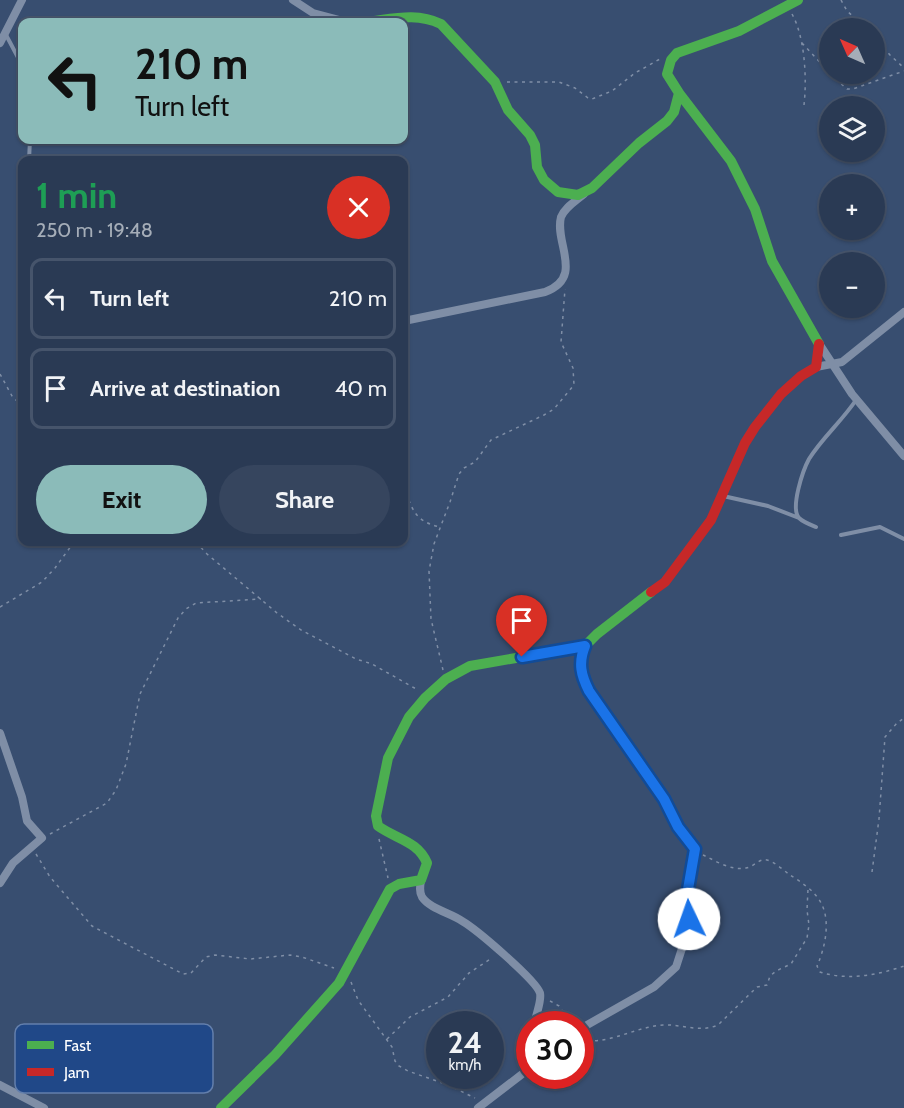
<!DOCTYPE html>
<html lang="en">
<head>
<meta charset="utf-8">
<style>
	:root { --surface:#2a3a54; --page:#36455e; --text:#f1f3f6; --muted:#a5adb8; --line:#46546b; --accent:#8bbbb9 }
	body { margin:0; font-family:Cabin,sans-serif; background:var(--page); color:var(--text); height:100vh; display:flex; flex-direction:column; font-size:22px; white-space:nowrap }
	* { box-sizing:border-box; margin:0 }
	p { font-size:20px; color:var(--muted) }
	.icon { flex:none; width:33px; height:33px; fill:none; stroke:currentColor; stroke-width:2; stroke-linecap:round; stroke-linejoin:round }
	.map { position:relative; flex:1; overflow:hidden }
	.drawer { position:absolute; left:18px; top:156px; width:390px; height:390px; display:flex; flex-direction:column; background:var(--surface); border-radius:12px; box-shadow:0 2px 4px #0004,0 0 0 2px var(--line) }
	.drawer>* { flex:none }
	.banner { position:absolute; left:18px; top:18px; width:390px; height:126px; border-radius:12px; box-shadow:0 2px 4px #0004,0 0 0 2px var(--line); background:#8bbbb9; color:#111; overflow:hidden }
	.needle { width:39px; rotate:315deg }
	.buttons { position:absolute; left:819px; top:18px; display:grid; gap:12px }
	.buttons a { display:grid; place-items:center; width:66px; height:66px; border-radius:50%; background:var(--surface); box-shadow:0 2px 4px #0004,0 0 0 2px var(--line); font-size:30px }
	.speed { position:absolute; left:426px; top:1011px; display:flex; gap:12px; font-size:30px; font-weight:700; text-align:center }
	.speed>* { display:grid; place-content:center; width:78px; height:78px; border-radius:50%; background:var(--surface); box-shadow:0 2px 4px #0004,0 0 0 2px var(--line); line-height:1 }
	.speed small { font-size:15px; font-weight:400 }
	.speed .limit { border:9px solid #d22; background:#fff; color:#111 }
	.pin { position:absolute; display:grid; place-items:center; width:51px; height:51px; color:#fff; margin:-62px -26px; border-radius:50% 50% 50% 0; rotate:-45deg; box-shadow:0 0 6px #0007 }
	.pin .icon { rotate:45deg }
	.me { position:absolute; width:66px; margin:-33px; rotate:357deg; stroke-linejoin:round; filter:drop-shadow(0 0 4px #0008) }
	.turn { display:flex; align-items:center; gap:21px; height:126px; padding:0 18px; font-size:27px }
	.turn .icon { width:78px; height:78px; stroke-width:2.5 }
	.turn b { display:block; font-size:42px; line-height:51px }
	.round { display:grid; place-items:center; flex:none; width:63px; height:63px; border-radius:32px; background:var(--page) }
	.head { display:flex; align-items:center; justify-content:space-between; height:102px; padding:0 18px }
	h1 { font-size:36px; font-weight:700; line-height:45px; color:#1e9e55 }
	.primary-button { display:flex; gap:12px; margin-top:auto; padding:12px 18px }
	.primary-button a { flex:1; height:69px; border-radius:36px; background:var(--accent); color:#111; font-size:24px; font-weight:700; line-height:69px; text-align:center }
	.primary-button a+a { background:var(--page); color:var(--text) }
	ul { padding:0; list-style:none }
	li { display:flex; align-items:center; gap:18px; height:81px; margin:0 12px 9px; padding:0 6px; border:3px solid var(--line); border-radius:12px }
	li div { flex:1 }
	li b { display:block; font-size:22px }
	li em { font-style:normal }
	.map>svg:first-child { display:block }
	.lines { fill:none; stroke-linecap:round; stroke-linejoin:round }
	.path { stroke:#7f8ea6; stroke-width:1.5; stroke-dasharray:3 4.5; stroke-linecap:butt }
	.lane { stroke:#7f8ea6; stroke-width:4 }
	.street { stroke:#7f8ea6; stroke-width:8 }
	.fast { stroke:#4caf50; stroke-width:10 }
	.jam { stroke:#c62828; stroke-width:10 }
	.route-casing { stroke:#114b97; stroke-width:15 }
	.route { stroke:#1a73e8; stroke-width:10 }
	.key { fill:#204888; stroke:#637fac; stroke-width:1.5 }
	.key-label { font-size:16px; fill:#fff }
</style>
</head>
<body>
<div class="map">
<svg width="904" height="1108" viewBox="0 0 904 1108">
	<rect width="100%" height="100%" fill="#384e70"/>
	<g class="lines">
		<path class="path" d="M841,0L847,11L866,28
			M792,14C805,37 807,79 804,105
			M874,36L890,55L904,68
			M802,43L829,72
			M830,74L847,89H853L904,71
			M507,82H559L575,88L588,98L592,99L612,91L635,73L660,59
			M0,374L12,396L22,406
			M404,486C412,509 414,521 440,527
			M196,542L207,554L277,613L301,630L356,659L372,664L418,690
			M0,607L42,582L55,568L74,542
			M443,670L431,619L429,571L434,544L450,502L459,474L464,468L475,462L491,440L544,415L554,409L574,385L573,368L561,342L565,289
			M50,834L107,803L116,790L126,764L140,694L178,618L186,609L196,603L261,599
			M379,839L388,878
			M36,854L50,877L92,926L183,974L191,973L206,957L215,955L250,959L290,955L302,957L334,968
			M703,855C716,861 731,871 746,868C754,867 759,858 767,860C775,862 783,870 790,875C801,882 815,891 821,903C831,921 825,948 817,966L820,972C847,981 878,975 904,966
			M872,872L879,819L885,737L897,723L904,718
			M351,982L358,1000L392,1047L395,1061L399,1066L408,1071L448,1085L475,1098
			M550,1001L559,1006L571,1024
			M387,1039L410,1017L448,997L469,973L492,958
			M580,1040C610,1045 634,1027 663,1025C682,1024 700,1033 718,1025L757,987L767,985L770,976L776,971L791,964L807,938L809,925L807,910L808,889"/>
		<path class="lane" d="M5,33L22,65
			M29,160L30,140
			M723,496L768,506L799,518
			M816,527C811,525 803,522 799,518C790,508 803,470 809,459C822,438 842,421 856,400
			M841,535L880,527L904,539"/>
		<path class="street" d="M293,0L313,13L347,22
			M0,43L22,0
			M404,321L545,292C585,277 554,243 561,217C565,207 576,201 584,194
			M820,345L852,394L904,456
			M816,367L842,362L904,312
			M0,733L22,797L27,821L42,838L13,863L0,883
			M421,880C420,886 419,892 422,897C430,909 451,913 462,921C476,929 536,980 540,993C542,1002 535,1015 535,1024
			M580,1029L654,987L676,967L687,933L689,919L687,895L695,849L678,827L664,799L589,691C581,675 578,663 585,646
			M0,1085L44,1108
			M478,1108L530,1068"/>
		<path class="fast" d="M366,22C393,19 416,12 441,24L495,82L508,110L530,135L535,145L537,167L544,180L558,192L578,195L592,188L639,143L667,121L674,112L679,93L667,74L671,60L677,53L739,31L798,0
			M679,93L731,161L755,209L772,261L819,344
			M221,1108L275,1055L339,983L390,889L399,884L421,880L427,863C418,841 396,839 378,826L376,816L388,758L409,717L425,698L446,679L470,666L585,646L597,634L651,592"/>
		<path class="jam" d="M651,592L665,582L711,520L745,443L755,427L781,394L801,376L816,367L819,344"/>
	</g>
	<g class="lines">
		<defs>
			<path id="route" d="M522,657L585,646C578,663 581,675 589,691L664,799L678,827L695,849L687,895L689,919"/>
		</defs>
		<use href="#route" class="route-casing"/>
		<use href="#route" class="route"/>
	</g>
	<rect x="15" y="1024" width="198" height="69" rx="9" class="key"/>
	<rect x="27" y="1041" width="27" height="8" fill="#4caf50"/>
	<rect x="27" y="1068" width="27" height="8" fill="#c62828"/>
	<g class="key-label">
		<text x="64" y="1051">Fast</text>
		<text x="64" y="1078">Jam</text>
	</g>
</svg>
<div class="buttons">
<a><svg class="needle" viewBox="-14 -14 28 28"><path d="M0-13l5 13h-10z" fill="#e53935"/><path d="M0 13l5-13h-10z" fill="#a5adb8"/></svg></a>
<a><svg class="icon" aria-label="layers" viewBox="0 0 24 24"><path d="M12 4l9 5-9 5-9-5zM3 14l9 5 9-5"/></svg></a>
<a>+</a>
<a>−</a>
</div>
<div class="speed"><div>24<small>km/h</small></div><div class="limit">30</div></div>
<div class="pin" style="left:522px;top:657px;background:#d93025"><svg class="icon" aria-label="arrive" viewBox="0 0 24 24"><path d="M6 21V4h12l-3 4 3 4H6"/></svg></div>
<svg class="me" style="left:689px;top:919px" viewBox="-20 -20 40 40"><circle r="19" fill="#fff"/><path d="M0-13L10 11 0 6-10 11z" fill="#1a73e8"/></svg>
<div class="banner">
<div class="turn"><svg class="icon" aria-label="left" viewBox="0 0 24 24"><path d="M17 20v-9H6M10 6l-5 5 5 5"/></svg><div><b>210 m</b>Turn left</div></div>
</div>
<section class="drawer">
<div class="head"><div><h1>1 min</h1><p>250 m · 19:48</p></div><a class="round" style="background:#d93025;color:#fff"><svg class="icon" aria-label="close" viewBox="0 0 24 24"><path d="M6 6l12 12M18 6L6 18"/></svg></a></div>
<ul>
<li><svg class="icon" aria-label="left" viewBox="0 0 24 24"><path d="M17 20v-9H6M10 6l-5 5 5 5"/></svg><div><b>Turn left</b></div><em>210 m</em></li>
<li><svg class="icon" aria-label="arrive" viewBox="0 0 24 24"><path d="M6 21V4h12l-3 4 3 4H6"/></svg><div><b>Arrive at destination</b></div><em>40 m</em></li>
</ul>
<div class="primary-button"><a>Exit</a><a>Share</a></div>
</section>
</div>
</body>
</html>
